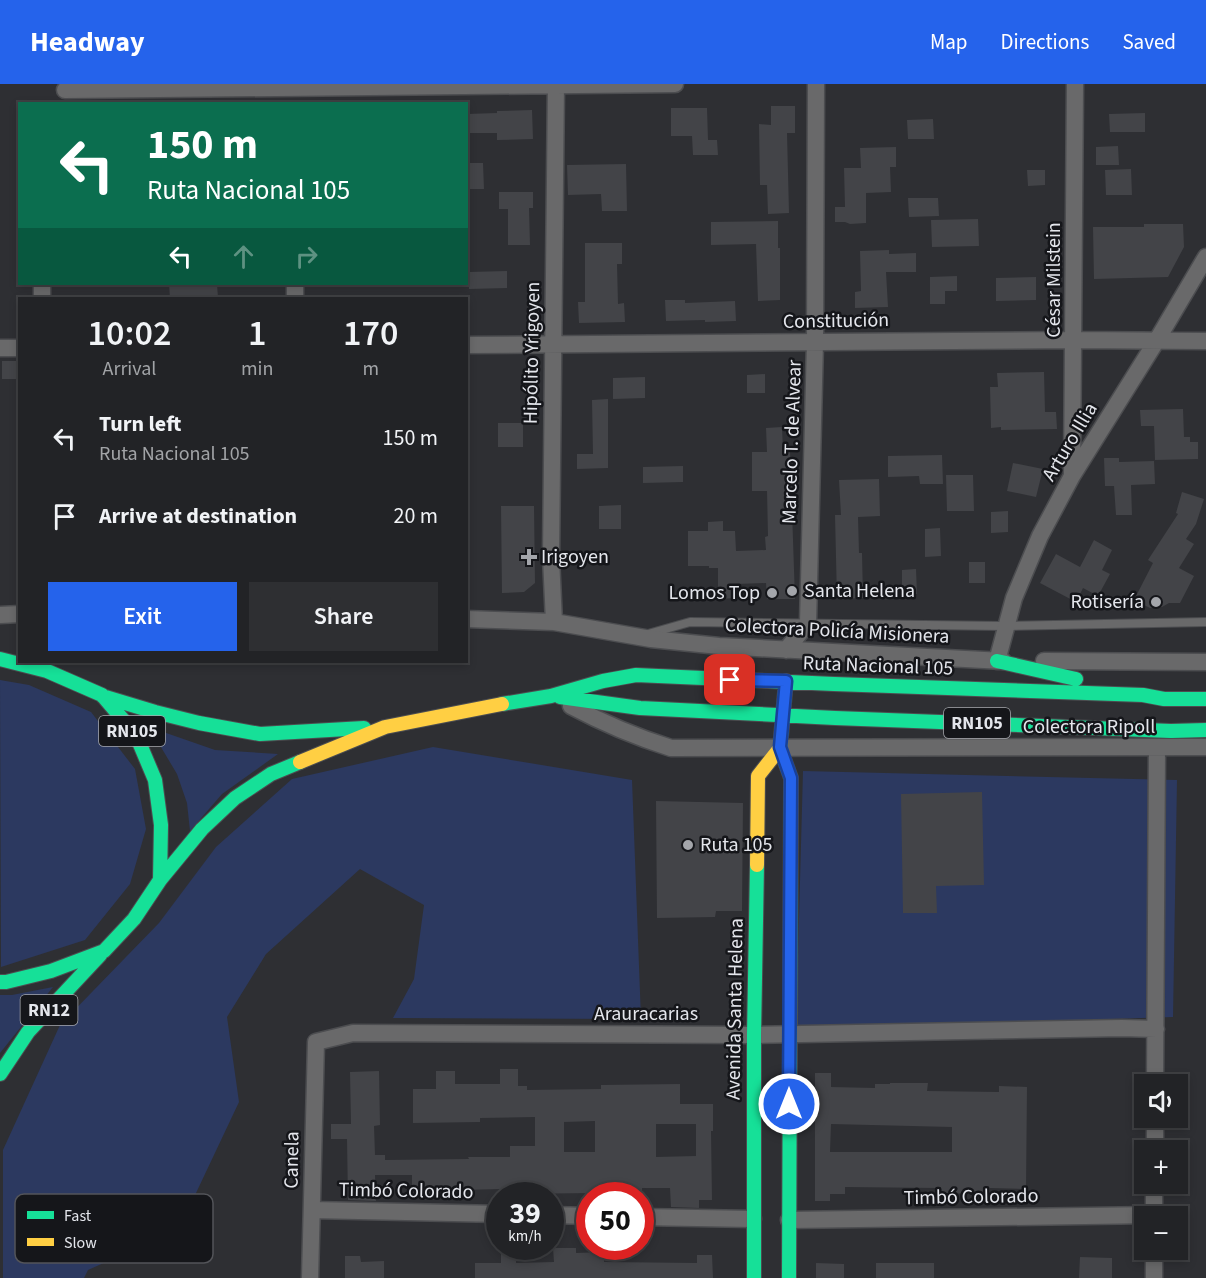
<!DOCTYPE html>
<html lang="en">
<head>
<meta charset="utf-8">
<style>
	:root { --surface:#222326; --page:#2e2f32; --text:#f1f3f6; --muted:#a2a4a7; --line:#3f4043; --accent:#2563eb }
	body { margin:0; font-family:"Source Sans 3",sans-serif; background:var(--page); color:var(--text); height:100vh; display:flex; flex-direction:column; font-size:22px; white-space:nowrap }
	* { box-sizing:border-box; margin:0 }
	p { font-size:20px; color:var(--muted) }
	.icon { flex:none; width:33px; height:33px; fill:none; stroke:currentColor; stroke-width:2; stroke-linecap:round; stroke-linejoin:round }
	.map { position:relative; flex:1; overflow:hidden }
	.details { position:absolute; left:18px; top:213px; width:450px; height:366px; display:flex; flex-direction:column; background:var(--surface); border-radius:0px; box-shadow:0 3px 9px #0003,0 0 0 2px var(--line) }
	.details>* { flex:none }
	.banner { position:absolute; left:18px; top:18px; width:450px; height:183px; border-radius:0px; box-shadow:0 3px 9px #0003,0 0 0 2px var(--line); background:#0b6e4f; color:#fff; overflow:hidden }
	.fabs { position:absolute; left:1134px; top:990px; display:grid; gap:12px }
	.fabs a { display:grid; place-items:center; width:54px; height:54px; border-radius:0px; background:var(--surface); box-shadow:0 3px 9px #0003,0 0 0 2px var(--line); font-size:30px }
	.speed { position:absolute; left:486px; top:1098px; display:flex; gap:12px; font-size:30px; font-weight:700; text-align:center }
	.speed>* { display:grid; place-content:center; width:78px; height:78px; border-radius:50%; background:var(--surface); box-shadow:0 3px 9px #0003,0 0 0 2px var(--line); line-height:1 }
	.speed small { font-size:15px; font-weight:400 }
	.speed .limit { border:9px solid #d22; background:#fff; color:#111 }
	.pin { position:absolute; display:grid; place-items:center; width:51px; height:51px; color:#fff; margin:-26px; border-radius:12px; box-shadow:0 3px 9px #0006 }
	.me { position:absolute; width:66px; margin:-33px; rotate:0deg; stroke-linejoin:round; filter:drop-shadow(0 0 4px #0008) }
	.turn { display:flex; align-items:center; gap:21px; height:126px; padding:0 30px; font-size:27px }
	.turn .icon { width:78px; height:78px; stroke-width:2.5 }
	.turn b { display:block; font-size:42px; line-height:51px }
	.lanes { display:flex; align-items:center; height:57px; padding:0 30px; background:#0003; justify-content:center; gap:30px; direction:ltr }
	.lanes .off { opacity:.35 }
	.eta { display:flex; justify-content:space-evenly; align-items:center; height:102px; text-align:center }
	.eta b { font-size:36px; font-weight:600; line-height:42px }
	.cta { display:flex; gap:12px; margin-top:auto; padding:12px 30px }
	.cta a { flex:1; height:69px; border-radius:0px; background:var(--accent); color:#fff; font-size:24px; font-weight:600; line-height:69px; text-align:center }
	.cta a+a { background:var(--page); color:var(--text) }
	ul { padding:0; list-style:none }
	li { display:flex; align-items:center; gap:18px; height:78px; padding:0 30px }
	li div { flex:1 }
	li b { display:block; font-size:22px }
	li em { font-style:normal }
	header { display:flex; align-items:center; gap:36px; box-sizing:border-box; height:84px; padding:0 30px; background:var(--accent); color:#fff }
	header strong { font-size:28px }
	nav { display:flex; gap:33px; margin-inline-start:auto; font-size:21px }
	.map>svg:first-child { display:block }
	.green { fill:#2c3960 }
	.building { fill:#434448; fill-rule:evenodd }
	.lines { fill:none; stroke-linecap:round; stroke-linejoin:round }
	.lane-casing { stroke:#4c4d50; stroke-width:10 }
	.street-casing { stroke:#4c4d50; stroke-width:19 }
	.fast-casing { stroke:#4c4d50; stroke-width:16 }
	.slow-casing { stroke:#4c4d50; stroke-width:16 }
	.lane { stroke:#69696a; stroke-width:8 }
	.street { stroke:#69696a; stroke-width:16 }
	.fast { stroke:#16e098; stroke-width:14 }
	.slow { stroke:#ffcf43; stroke-width:14 }
	.route-casing { stroke:#184099; stroke-width:15 }
	.route { stroke:#2563eb; stroke-width:10 }
	.poi-dot { fill:#a4a6ab; stroke:#15161a; stroke-width:2 }
	.labels { text-anchor:middle; dominant-baseline:central; stroke-width:5; stroke-linejoin:round; paint-order:stroke }
	.shield { fill:#15161a; stroke:#a6a8ad; stroke-width:1.5 }
	.shield-label { font-size:18px; font-weight:bold; fill:#e4e6ec }
	.street-label { font-size:20px; fill:#e4e6ec; stroke:#15161a }
	.poi-label { font-size:20px; fill:#e4e6ec; stroke:#15161a; text-anchor:start }
	.key { fill:#15161a; stroke:#535459; stroke-width:1.5 }
	.key-label { font-size:16px; fill:#e4e6ec }
</style>
</head>
<body>
<header>
<strong>Headway</strong>
<nav><a>Map</a><a>Directions</a><a>Saved</a></nav>
</header>
<div class="map">
<svg width="1206" height="1194" viewBox="0 0 1206 1194">
	<rect width="100%" height="100%" fill="#2e2f33"/>
	<path class="green" d="M0,596L29,601L91,628L135,685L146,745L130,800L85,856L1,883Z
		M149,643L215,666L278,670L222,710L190,747L187,719L177,690Z
		M433,663L632,696L641,935L393,934L414,895L424,821L360,785L266,870L227,933L239,1018L179,1145L88,1186L84,1194H3V1066L60,941L159,839L216,763L292,695Z
		M803,687L1177,696L1173,933L796,945Z
		M53,903L0,969V911H12Z"/>
	<path class="building" d="M771,22H795V49H787L789,129L768,130L767,101H760L759,40L771,41Z
		M671,24H707L708,56H717L718,71H693L692,52H671Z
		M532,26L533,55L497,56V49H467V30L497,29V27Z
		M1145,29V48H1110L1109,30Z
		M933,35L934,55H908L907,36Z
		M1118,62L1119,81H1096V63Z
		M896,63V83H890L891,108L866,109V139L850,140L845,138H835V123H845L844,84H861L860,64Z
		M466,79H483L484,105H466Z
		M626,80L627,127H602L601,110L568,111L567,81Z
		M1131,85L1132,111H1106L1105,86Z
		M1027,86H1045V101L1028,102Z
		M499,108H533V124H529L530,161H508V125H499Z
		M908,114H938L939,132L909,133Z
		M978,135L979,162L932,163L931,136Z
		M778,137V164H780V216L758,217L756,160L711,161V138Z
		M1144,140H1183L1184,163L1168,193L1094,195L1093,143H1144Z
		M585,159H622V180H617L618,220L624,219L625,238L579,239L578,218H585Z
		M889,166V170L916,169V188H886L888,223L855,224V208L861,207L860,167Z
		M507,187V204L469,205V188Z
		M957,192V207H945V220H930V193Z
		M1036,193V216L996,217V194Z
		M169,200H217L218,214H170Z
		M665,216H685V219L735,217L736,237L705,238V236L666,237Z
		M2,277H20V295H2Z
		M1044,288L1045,328H1056L1057,345L1001,346V343L991,344L990,303H998L997,289Z
		M765,290V309H747V291Z
		M645,293V314L613,315V294Z
		M608,315V384L577,385V370H593L592,316Z
		M1183,325L1184,353H1190V358H1198V375L1155,376L1154,342H1141L1140,326Z
		M498,339H523V363H498Z
		M782,343L783,367H790L795,515H767L766,499L736,500L737,514L718,515V484H709V482H688V447H708V438L723,437V447H735L736,467L766,466L765,453L768,452L767,407H752V368H767L766,344Z
		M942,371L943,400H920L919,392L888,393V372Z
		M1104,374H1119V378L1154,377L1155,400L1131,401L1132,431H1116L1114,402H1105Z
		M1013,379L1043,385L1036,413L1007,407Z
		M683,382V398L643,399V383Z
		M946,391H973L974,427H947Z
		M879,395L880,432L858,433L859,469H862L863,514L837,515L835,431H841L839,396Z
		M1182,408L1204,415L1196,440L1186,455L1194,460L1179,484L1194,492L1180,519H1169L1162,523L1150,524L1134,516L1153,479L1148,476L1178,430L1176,429Z
		M621,421V445H599V422Z
		M501,422H534L535,499L524,508L502,509Z
		M1008,427V448L991,449V428Z
		M940,444L941,472L925,473V445Z
		M1094,456L1112,466L1102,486L1110,490L1098,512L1083,504L1076,518L1040,499L1056,470L1080,483Z
		M969,478H985V499H969Z
		M916,485L917,510L902,511V486Z
		M982,708L984,801L936,802L937,829H903L901,710Z
		M656,717L743,719L742,827H716L715,833L657,834Z
		M500,985H518V1002H527V1006L601,1005V1001L680,1000V1020H713V1047H711L712,1116H699V1124L671,1123L670,1104H642V1112H624V1104L594,1105V1109L500,1110V1105L462,1106V1109L412,1110V1091H375L376,1117L348,1116L347,1055H331V1040H351L350,988L379,987L380,1041L374,1042L375,1071H385V1076L469,1075L468,1073H510V1062H535V1033L480,1034V1038L413,1039V1005H436V987H455V1000H500ZM595,1037V1068H564V1038ZM656,1040H696V1072L656,1073Z
		M815,989H831V1003L875,1004V1000H890V999H928L927,1007L999,1008V1002L1027,1003L1026,1105L990,1104V1110L937,1109V1104L845,1103V1110H830V1117H815ZM831,1040L952,1043V1068H830Z
		M501,1164H516V1179L554,1178L553,1164H576V1169L604,1168V1178L697,1179V1171H712L713,1194H475V1179H501Z
		M345,1172H360L361,1178L384,1177V1194H345Z
		M1080,1173L1112,1174V1194H1079Z
		M816,1179L844,1180V1194H816Z
		M876,1179H934V1194H876Z"/>
	<g class="lines">
		<defs>
			<path id="lane" d="M648,550L690,538L1005,542L1206,538"/>
			<path id="street" d="M65,6L675,0
				M42,200V214
				M295,200V214
				M466,261L1074,256L1206,257
				M0,264H20
				M1072,391L1075,0
				M0,531L20,530
				M466,535L554,538L651,555L719,562L1003,577
				M554,538L551,474L556,0
				M786,566L808,539L815,258L816,0
				M997,577L1014,514L1040,452L1072,392L1157,256L1206,173
				M1044,577L1206,578
				M571,622C603,639 636,653 671,664L1206,663
				M1155,1000L1157,664
				M1155,1066V1034
				M312,1126L500,1130
				M550,1131L590,1132
				M1154,1132V1100
				M640,1133L753,1135
				M789,1136L1154,1131
				M310,1194L316,958L353,949L754,951L1122,944L1156,945
				M1154,1194V1166"/>
			<path id="fast" d="M0,575L47,587L102,611L136,651L155,696L161,741L160,796
				M997,577L1076,595
				M786,597L780,664L791,694L789,1194
				M102,612L155,628L199,639L260,650L364,644
				M560,613L640,624L835,634L1171,647L1206,646
				M502,620L551,612L603,597L636,591L834,600L1143,611L1164,615H1206
				M0,898H6L51,887L104,867L134,835L160,796L202,745L235,714L271,690L300,678
				M0,990L28,948L100,871
				M754,1194V951L757,781"/>
			<path id="slow" d="M300,678L385,643L502,620
				M757,781L758,692L780,664"/>
		</defs>
		<use href="#lane" class="lane-casing"/>
		<use href="#street" class="street-casing"/>
		<use href="#fast" class="fast-casing"/>
		<use href="#slow" class="slow-casing"/>
		<use href="#lane" class="lane"/>
		<use href="#street" class="street"/>
		<use href="#fast" class="fast"/>
		<use href="#slow" class="slow"/>
	</g>
	<g class="lines">
		<defs>
			<path id="route" d="M730,596L786,597L780,663L791,694L789,1020"/>
		</defs>
		<use href="#route" class="route-casing"/>
		<use href="#route" class="route"/>
	</g>
	<g class="poi-dot">
		<path d="M526 464h6v6h6v6h-6v6h-6v-6h-6v-6h6z"/>
		<circle cx="792" cy="507" r="6"/>
		<circle cx="772" cy="509" r="6"/>
		<circle cx="1156" cy="518" r="6"/>
		<circle cx="688" cy="761" r="6"/>
	</g>
	<g class="labels">
		<g class="shield">
			<rect x="944" y="624" width="66" height="30" rx="4.5"/>
			<rect x="99" y="632" width="66" height="30" rx="4.5"/>
			<rect x="20.5" y="911" width="57" height="30" rx="4.5"/>
		</g>
		<g class="shield-label">
			<text x="977" y="639">RN105</text>
			<text x="132" y="647">RN105</text>
			<text x="49" y="926">RN12</text>
		</g>
		<g class="street-label">
			<text transform="translate(1054 196) rotate(-90)">César Milstein</text>
			<text transform="translate(836 237) rotate(-1)">Constitución</text>
			<text transform="translate(532 269) rotate(-89)">Hipólito Yrigoyen</text>
			<text transform="translate(792 358) rotate(-88)">Marcelo T. de Alvear</text>
			<text transform="translate(1070 358) rotate(-59)">Arturo Illia</text>
			<text transform="translate(837 547) rotate(3)">Colectora Policía Misionera</text>
			<text transform="translate(878 582) rotate(2)">Ruta Nacional 105</text>
			<text x="1089" y="643">Colectora Ripoll</text>
			<text transform="translate(735 925) rotate(-89)">Avenida Santa Helena</text>
			<text x="646" y="930">Arauracarias</text>
			<text transform="translate(292 1076) rotate(-89)">Canela</text>
			<text transform="translate(406 1107) rotate(1)">Timbó Colorado</text>
			<text transform="translate(971 1113) rotate(-1)">Timbó Colorado</text>
		</g>
		<g class="poi-label">
			<text x="541" y="473">Irigoyen</text>
			<text x="804" y="507">Santa Helena</text>
			<text x="760" y="509" text-anchor="end">Lomos Top</text>
			<text x="1144" y="518" text-anchor="end">Rotisería</text>
			<text x="700" y="761">Ruta 105</text>
		</g>
	</g>
	<rect x="15" y="1110" width="198" height="69" rx="9" class="key"/>
	<rect x="27" y="1127" width="27" height="8" fill="#16e098"/>
	<rect x="27" y="1154" width="27" height="8" fill="#ffcf43"/>
	<g class="key-label">
		<text x="64" y="1137">Fast</text>
		<text x="64" y="1164">Slow</text>
	</g>
</svg>
<div class="fabs">
<a><svg class="icon" aria-label="sound" viewBox="0 0 24 24"><path d="M4 9h4l5-4v14l-5-4H4zM17 9q2 3 0 6"/></svg></a>
<a>+</a>
<a>−</a>
</div>
<div class="speed"><div>39<small>km/h</small></div><div class="limit">50</div></div>
<div class="pin" style="left:730px;top:596px;background:#d93025"><svg class="icon" aria-label="arrive" viewBox="0 0 24 24"><path d="M6 21V4h12l-3 4 3 4H6"/></svg></div>
<svg class="me" style="left:789px;top:1020px" viewBox="-20 -20 40 40"><circle r="17" fill="#2563eb" stroke="#fff" stroke-width="3"/><path d="M0-11L8 9 0 5-8 9z" fill="#fff"/></svg>
<div class="banner">
<div class="turn"><svg class="icon" aria-label="left" viewBox="0 0 24 24"><path d="M17 20v-9H6M10 6l-5 5 5 5"/></svg><div><b>150 m</b>Ruta Nacional 105</div></div>
<div class="lanes"><svg class="icon" aria-label="left" viewBox="0 0 24 24"><path d="M17 20v-9H6M10 6l-5 5 5 5"/></svg><svg class="icon off" aria-label="ahead" viewBox="0 0 24 24"><path d="M12 20V5M6 11l6-6 6 6"/></svg><svg class="icon off" aria-label="right" viewBox="0 0 24 24"><path d="M7 20v-9h11M14 6l5 5-5 5"/></svg></div>
</div>
<section class="details">
<div class="eta">
<div><b>10:02</b><p>Arrival</p></div>
<div><b>1</b><p>min</p></div>
<div><b>170</b><p>m</p></div>
</div>
<ul>
<li><svg class="icon" aria-label="left" viewBox="0 0 24 24"><path d="M17 20v-9H6M10 6l-5 5 5 5"/></svg><div><b>Turn left</b><p>Ruta Nacional 105</p></div><em>150 m</em></li>
<li><svg class="icon" aria-label="arrive" viewBox="0 0 24 24"><path d="M6 21V4h12l-3 4 3 4H6"/></svg><div><b>Arrive at destination</b></div><em>20 m</em></li>
</ul>
<div class="cta"><a>Exit</a><a>Share</a></div>
</section>
</div>
</body>
</html>
